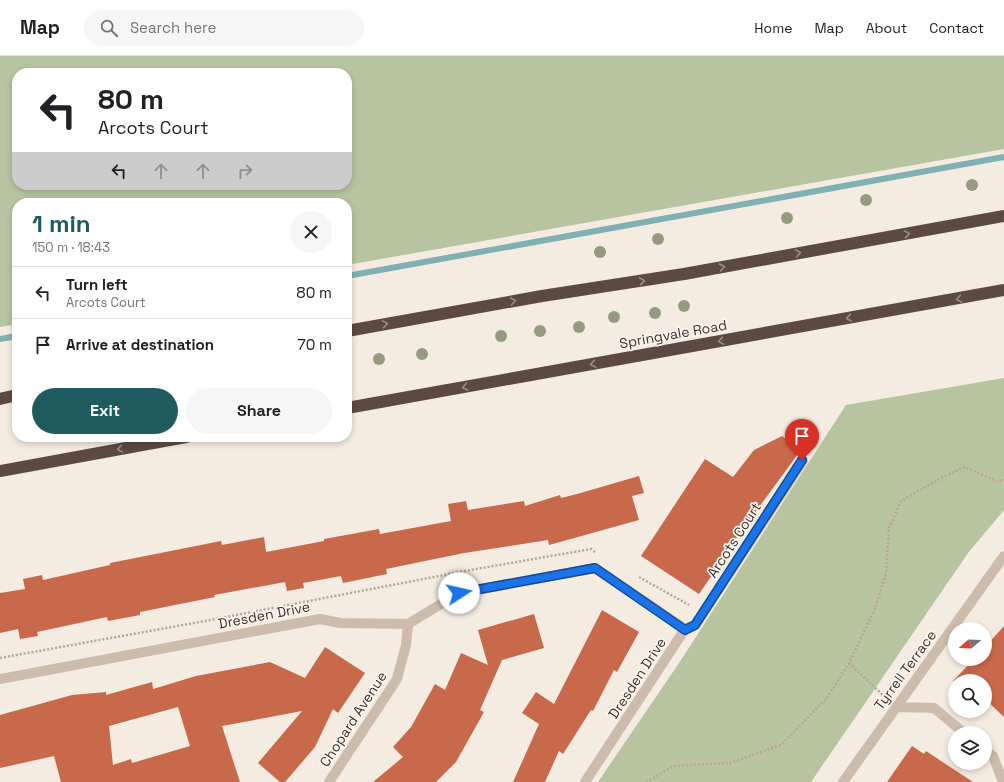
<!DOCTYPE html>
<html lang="en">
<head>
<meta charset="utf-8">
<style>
	:root { --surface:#fff; --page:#f6f6f6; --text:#202124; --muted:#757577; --line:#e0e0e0; --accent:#1f5a5e }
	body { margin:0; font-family:"Space Grotesk",sans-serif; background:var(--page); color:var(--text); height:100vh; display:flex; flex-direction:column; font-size:15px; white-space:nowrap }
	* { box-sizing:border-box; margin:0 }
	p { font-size:13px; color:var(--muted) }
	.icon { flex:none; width:22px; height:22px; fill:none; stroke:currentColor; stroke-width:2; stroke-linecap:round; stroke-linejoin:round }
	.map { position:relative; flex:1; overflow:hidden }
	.side { position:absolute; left:12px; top:142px; width:340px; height:244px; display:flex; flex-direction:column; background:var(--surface); border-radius:16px; box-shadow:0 2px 6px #0003 }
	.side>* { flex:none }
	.guide { position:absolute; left:12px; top:12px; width:340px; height:122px; border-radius:16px; box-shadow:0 2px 6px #0003; background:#fff; color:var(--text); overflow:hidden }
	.needle { width:26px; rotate:251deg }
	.buttons { position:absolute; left:948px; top:566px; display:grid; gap:8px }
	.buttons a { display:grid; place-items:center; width:44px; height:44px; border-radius:50%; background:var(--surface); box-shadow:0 2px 6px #0003; font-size:20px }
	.pin { position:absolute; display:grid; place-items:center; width:34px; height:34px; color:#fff; margin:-41px -17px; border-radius:50% 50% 50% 0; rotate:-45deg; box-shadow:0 0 4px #0007 }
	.pin .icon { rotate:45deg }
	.me { position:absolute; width:44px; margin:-22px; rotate:80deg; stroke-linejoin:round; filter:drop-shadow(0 0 3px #0008) }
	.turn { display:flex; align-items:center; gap:14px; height:84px; padding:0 20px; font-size:18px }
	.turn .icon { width:52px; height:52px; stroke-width:2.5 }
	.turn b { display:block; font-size:28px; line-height:34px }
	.lanes { display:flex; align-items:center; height:38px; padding:0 20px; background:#0003; justify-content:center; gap:20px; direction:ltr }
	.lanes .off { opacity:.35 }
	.round { display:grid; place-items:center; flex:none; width:42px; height:42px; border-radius:21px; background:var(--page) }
	.headline { display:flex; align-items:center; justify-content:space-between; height:68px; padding:0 20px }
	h1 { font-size:24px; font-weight:800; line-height:30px; color:var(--accent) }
	.button { display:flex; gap:8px; margin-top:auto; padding:8px 20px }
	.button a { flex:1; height:46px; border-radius:24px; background:var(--accent); color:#fff; font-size:16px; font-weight:800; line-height:46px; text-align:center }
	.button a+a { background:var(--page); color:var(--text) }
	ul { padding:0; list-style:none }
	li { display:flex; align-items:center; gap:12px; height:52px; padding:0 20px; border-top:1px solid var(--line) }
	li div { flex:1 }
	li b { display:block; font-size:15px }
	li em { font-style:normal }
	header { display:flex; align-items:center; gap:24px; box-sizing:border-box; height:56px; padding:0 20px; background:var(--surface); border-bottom:1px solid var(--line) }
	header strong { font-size:19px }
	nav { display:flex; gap:22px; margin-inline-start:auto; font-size:14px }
	.search { width:280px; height:36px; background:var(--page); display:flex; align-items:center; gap:10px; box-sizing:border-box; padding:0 14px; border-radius:22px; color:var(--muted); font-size:15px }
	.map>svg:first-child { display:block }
	.green { fill:#b8c4a0; fill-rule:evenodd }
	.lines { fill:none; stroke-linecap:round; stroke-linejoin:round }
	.stream { stroke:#7fb0b2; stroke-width:6 }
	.building { fill:#c8694b; fill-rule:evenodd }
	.path { stroke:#b9a596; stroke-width:2.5; stroke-dasharray:2 2; stroke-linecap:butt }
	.street { stroke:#cdbbac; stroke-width:10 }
	.highway { stroke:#5c4a42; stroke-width:12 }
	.tree { fill:#969b7f }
	.oneway { stroke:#9c8e87 }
	.route-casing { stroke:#114b97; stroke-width:10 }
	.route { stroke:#1a73e8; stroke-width:7 }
	.labels { text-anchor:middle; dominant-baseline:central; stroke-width:3.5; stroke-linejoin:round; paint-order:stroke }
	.street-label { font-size:14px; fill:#3b302b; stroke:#fbf5ee }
</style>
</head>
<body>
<header>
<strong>Map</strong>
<div class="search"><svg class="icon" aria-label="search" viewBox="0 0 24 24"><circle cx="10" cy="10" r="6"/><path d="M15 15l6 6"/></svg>Search here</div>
<nav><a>Home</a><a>Map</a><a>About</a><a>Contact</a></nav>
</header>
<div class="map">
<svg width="1004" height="726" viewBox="0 0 1004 726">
	<rect width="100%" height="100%" fill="#f4ebe1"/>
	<path class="green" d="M0,0H1004V93L347,209V147H17V268L0,271ZM17,17H347V129H17Z
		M1004,322V454L968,497L811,726H598L679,607L846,349Z"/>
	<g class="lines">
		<path class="stream" d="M347,220L1004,101
			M0,283L17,280"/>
	</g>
	<path class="building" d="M782,380L801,394L717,508L719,509L699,538L641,500L705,403L733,421L754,394Z
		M639,420L644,437L632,440L639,464L549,489L548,484L464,497L386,513L387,518L343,527L341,520L303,527L304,532L287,535L285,526L214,539L215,541L140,556V559L108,565L107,561L37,576L38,580L20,583L18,573L0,577V537L25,533L23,523L42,519L43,524L110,509V507L221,485L222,489L264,481L266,496L324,485V483L379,473L380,478L451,465L448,448L466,445L468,454L524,445L525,450L560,439L561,442L577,438Z
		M602,554L639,576L617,616L614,614L593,655L591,654L563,698L559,695L545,726H513L539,668L522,657L536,636L554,648Z
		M534,558L544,592L502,604L480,654L484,656L456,706L436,726H373L403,701L393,691L411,671L435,628L445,634L461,597L488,609L478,574Z
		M1004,570V661L985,643V625H953L974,603H985V591Z
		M325,591L365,617L338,657L333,653L315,691L285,726H280L258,707L302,655L222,670L240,726H61L54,700L0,712V659L72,639L106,636V639L152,626L153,633L196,620L270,606L305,622ZM178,651L190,690L132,707L131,703L113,709L109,670Z
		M912,690L924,698L926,695L973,726H887Z"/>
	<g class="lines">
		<path class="path" d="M639,521L689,549
			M0,602L205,565L465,515L591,493L595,496
			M849,607L885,641
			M646,726L674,710L730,707L781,689L827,642L849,607L874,555L886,518L889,472L901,445L943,421L965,411L998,426L1004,424"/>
		<path class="street" d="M685,573L695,569L803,405
			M0,623L320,563L340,567L408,568L459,537L595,512L685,573L585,726
			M896,651L934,652L964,677
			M985,694L993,700L1003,726
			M329,726L397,623L406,589L408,568
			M843,726L1004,500"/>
		<path class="highway" d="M347,275L542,240L684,218L1004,160
			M0,343L17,339
			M347,352L1004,234
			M0,415L186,381"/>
	</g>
	<g class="tree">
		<circle cx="972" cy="129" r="6"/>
		<circle cx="866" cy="144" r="6"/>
		<circle cx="787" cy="162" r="6"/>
		<circle cx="658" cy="183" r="6"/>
		<circle cx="600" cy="196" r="6"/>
		<circle cx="684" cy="250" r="6"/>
		<circle cx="655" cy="257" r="6"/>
		<circle cx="614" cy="261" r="6"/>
		<circle cx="579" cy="271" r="6"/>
		<circle cx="540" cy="275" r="6"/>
		<circle cx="501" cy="280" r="6"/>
		<circle cx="422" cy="298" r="6"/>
		<circle cx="379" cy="303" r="6"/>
	</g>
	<defs><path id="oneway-chevron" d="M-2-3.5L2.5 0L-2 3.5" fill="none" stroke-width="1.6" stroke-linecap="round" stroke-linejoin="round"/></defs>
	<g class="oneway">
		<use href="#oneway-chevron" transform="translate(907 178) rotate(-10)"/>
		<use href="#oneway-chevron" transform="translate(798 197) rotate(-10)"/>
		<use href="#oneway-chevron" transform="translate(722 211) rotate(-11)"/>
		<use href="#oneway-chevron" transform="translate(642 225) rotate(-9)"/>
		<use href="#oneway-chevron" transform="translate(959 243) rotate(170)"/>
		<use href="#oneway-chevron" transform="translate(513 245) rotate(-10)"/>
		<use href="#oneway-chevron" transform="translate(849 262) rotate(170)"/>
		<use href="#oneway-chevron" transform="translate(385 268) rotate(-10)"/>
		<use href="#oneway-chevron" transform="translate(721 285) rotate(170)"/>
		<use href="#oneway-chevron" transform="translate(593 308) rotate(170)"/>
		<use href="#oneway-chevron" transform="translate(465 331) rotate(170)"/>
		<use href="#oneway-chevron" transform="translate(120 393) rotate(170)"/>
	</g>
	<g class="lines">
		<defs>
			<path id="route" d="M459,537L595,512L685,574L695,569L802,404"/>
		</defs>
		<use href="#route" class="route-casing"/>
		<use href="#route" class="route"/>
	</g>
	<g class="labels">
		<g class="street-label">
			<text transform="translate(673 278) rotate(-10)">Springvale Road</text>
			<text transform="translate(734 484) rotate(-57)">Arcots Court</text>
			<text transform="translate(264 559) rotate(-11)">Dresden Drive</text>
			<text transform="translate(905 614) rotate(-54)">Tyrrell Terrace</text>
			<text transform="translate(637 622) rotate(-57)">Dresden Drive</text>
			<text transform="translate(353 663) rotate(-57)">Chopard Avenue</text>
		</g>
	</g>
</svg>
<div class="buttons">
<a><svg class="needle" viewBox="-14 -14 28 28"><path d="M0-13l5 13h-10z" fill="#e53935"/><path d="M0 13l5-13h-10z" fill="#757577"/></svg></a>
<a><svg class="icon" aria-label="search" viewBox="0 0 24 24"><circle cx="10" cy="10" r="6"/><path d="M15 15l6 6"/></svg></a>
<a><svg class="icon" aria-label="layers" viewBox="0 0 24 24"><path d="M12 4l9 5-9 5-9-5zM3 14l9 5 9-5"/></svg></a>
</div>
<div class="pin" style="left:802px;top:404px;background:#d93025"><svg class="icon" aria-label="arrive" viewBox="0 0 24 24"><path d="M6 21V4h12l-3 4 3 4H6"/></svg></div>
<svg class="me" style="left:459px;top:537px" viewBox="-20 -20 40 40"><circle r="19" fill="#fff"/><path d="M0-13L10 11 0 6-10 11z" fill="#1a73e8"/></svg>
<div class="guide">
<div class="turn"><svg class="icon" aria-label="left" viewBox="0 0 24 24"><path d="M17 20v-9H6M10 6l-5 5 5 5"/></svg><div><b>80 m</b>Arcots Court</div></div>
<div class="lanes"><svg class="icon" aria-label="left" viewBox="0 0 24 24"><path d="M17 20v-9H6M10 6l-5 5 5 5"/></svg><svg class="icon off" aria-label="ahead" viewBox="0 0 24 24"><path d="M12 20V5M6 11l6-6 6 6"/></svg><svg class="icon off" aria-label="ahead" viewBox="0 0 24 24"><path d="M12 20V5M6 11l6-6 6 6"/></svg><svg class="icon off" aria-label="right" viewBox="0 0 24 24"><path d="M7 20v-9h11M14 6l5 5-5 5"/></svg></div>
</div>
<section class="side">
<div class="headline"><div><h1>1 min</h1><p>150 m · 18:43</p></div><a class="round"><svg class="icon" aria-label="close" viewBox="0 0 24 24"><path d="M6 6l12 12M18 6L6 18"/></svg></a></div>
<ul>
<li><svg class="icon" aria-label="left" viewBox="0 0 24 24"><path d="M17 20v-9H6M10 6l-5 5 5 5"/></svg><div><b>Turn left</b><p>Arcots Court</p></div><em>80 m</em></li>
<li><svg class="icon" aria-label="arrive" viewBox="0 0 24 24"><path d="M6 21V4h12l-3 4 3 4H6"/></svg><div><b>Arrive at destination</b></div><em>70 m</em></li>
</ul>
<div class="button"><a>Exit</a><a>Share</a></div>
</section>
</div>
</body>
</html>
